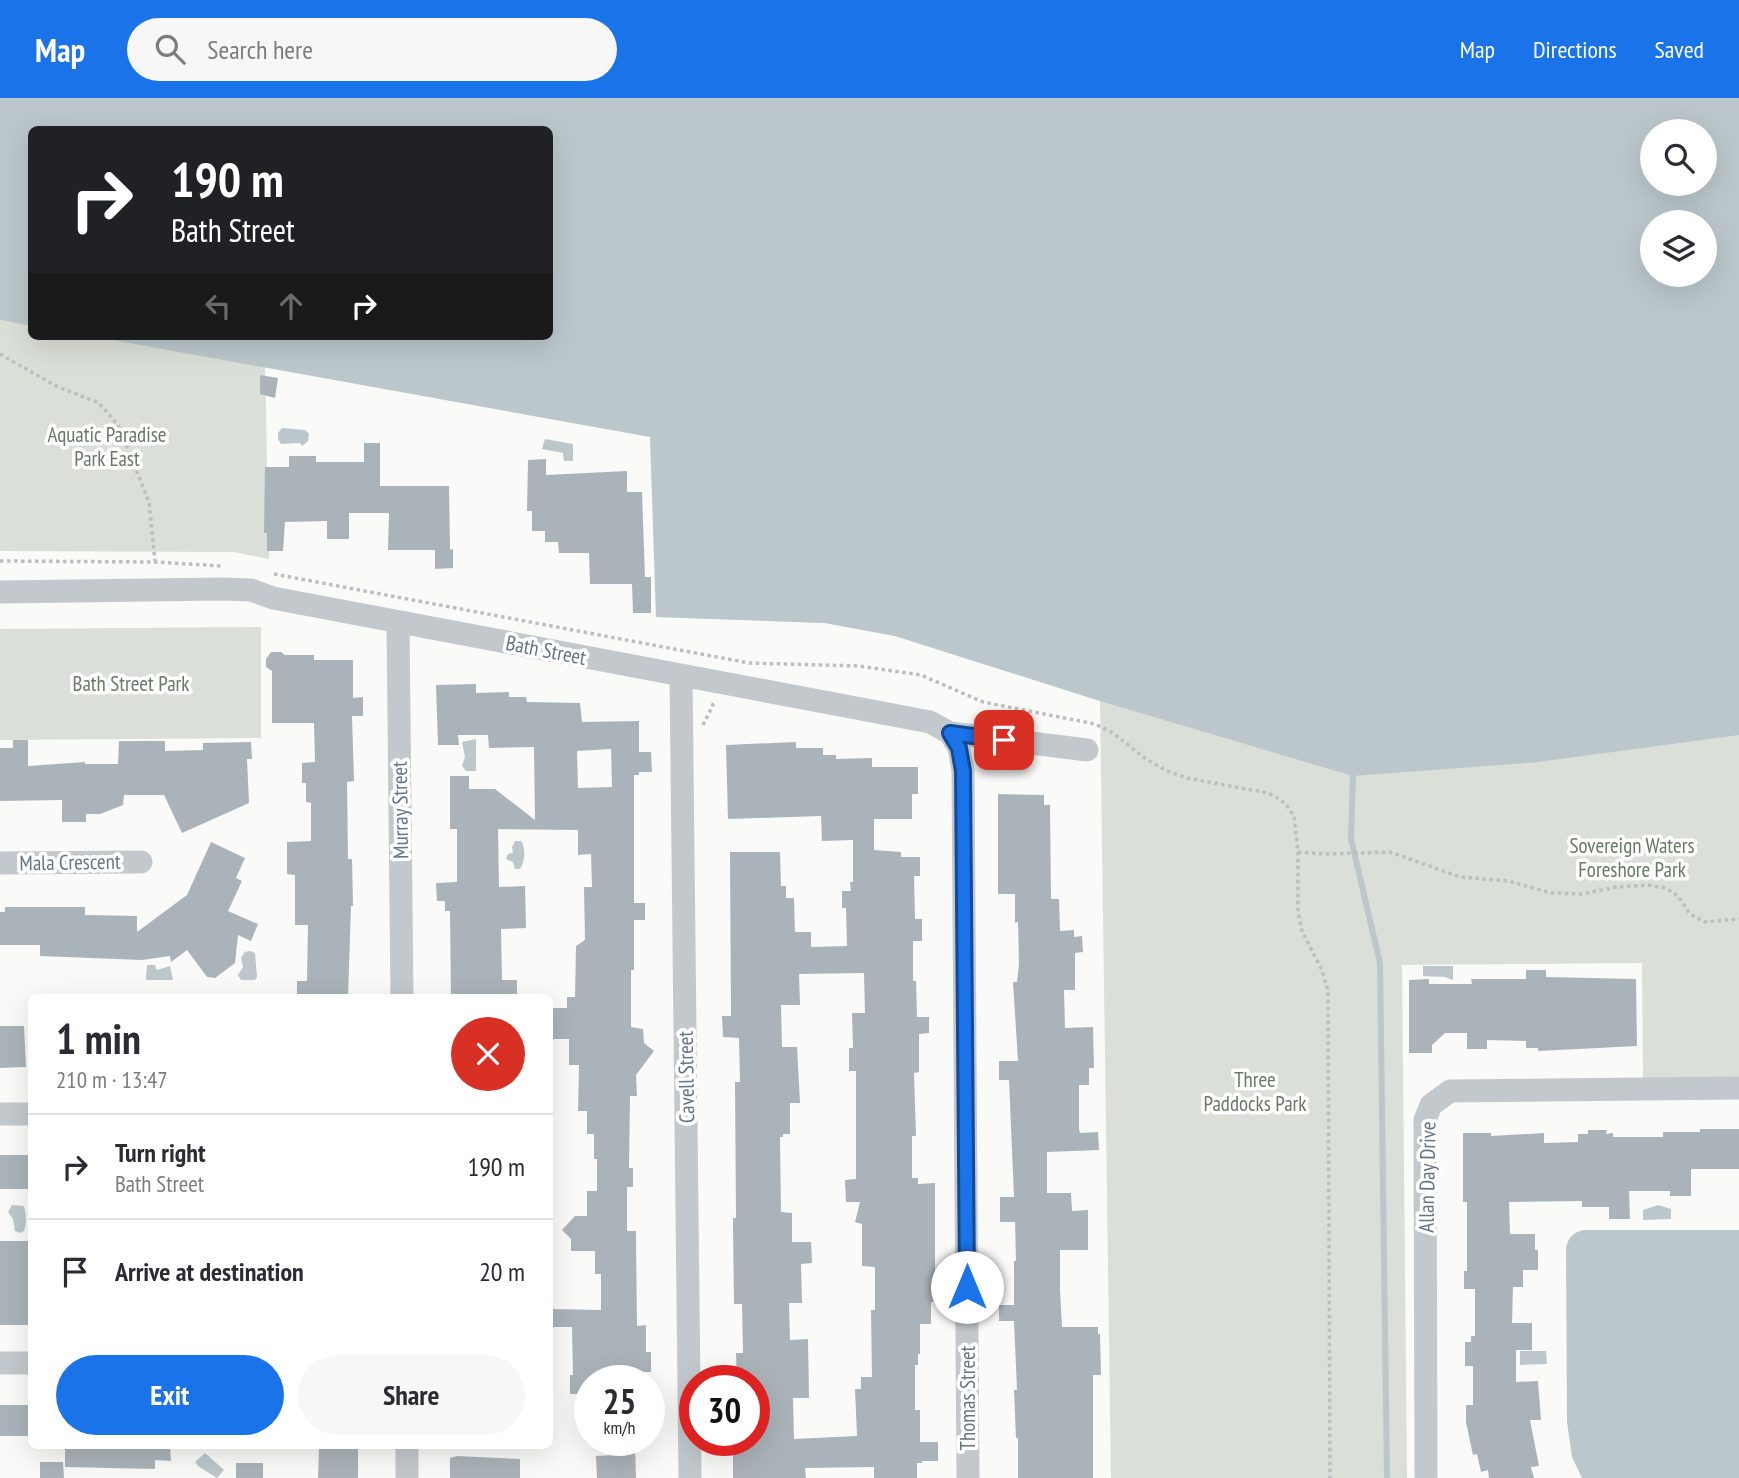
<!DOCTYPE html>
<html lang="en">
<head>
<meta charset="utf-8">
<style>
	:root { --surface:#fff; --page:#f7f7f7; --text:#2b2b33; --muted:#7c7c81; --line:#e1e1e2; --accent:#1a73e8 }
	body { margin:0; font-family:"PT Sans Narrow",sans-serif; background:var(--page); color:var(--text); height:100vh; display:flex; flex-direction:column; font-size:26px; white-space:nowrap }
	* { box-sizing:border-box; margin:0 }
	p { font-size:23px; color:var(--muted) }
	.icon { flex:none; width:38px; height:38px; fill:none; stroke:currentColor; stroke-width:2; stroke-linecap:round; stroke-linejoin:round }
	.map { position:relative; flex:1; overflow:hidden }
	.panel { position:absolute; left:28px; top:896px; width:525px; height:455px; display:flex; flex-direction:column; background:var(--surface); border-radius:10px; box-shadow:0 7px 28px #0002 }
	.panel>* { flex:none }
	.guide { position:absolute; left:28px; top:28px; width:525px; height:214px; border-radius:10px; box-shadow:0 7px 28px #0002; background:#202124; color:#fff; overflow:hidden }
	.buttons { position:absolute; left:1640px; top:21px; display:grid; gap:14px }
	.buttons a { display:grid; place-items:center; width:77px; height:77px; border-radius:50%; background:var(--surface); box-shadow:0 7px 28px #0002; font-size:35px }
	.speed { position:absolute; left:574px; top:1267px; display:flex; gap:14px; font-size:35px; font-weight:700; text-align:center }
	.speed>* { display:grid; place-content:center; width:91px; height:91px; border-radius:50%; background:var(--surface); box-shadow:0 7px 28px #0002; line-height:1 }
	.speed small { font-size:18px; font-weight:400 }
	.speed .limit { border:10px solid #d22; background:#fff; color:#111 }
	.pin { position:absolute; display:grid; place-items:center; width:60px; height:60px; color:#fff; margin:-30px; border-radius:14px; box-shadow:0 4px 10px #0006 }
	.me { position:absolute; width:77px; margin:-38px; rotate:0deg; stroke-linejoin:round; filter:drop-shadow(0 0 5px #0008) }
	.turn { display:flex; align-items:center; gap:24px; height:147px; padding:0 28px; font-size:32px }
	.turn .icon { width:91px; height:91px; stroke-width:2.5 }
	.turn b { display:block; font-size:49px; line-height:60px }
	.lanes { display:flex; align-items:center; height:66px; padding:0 28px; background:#0003; justify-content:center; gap:35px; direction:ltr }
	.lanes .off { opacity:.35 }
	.round { display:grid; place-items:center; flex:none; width:74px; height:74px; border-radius:37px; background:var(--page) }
	.summary { display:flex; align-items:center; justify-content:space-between; height:119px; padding:0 28px }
	h1 { font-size:42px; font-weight:700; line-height:52px }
	.button { display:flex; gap:14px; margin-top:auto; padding:14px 28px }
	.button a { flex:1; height:80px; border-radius:42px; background:var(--accent); color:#fff; font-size:28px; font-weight:700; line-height:80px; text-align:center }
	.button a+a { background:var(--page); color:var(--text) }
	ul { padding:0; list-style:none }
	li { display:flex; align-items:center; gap:21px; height:105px; padding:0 28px; border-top:2px solid var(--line) }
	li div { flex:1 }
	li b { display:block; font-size:26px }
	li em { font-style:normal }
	header { display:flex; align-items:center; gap:42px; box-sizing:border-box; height:98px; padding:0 35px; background:var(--accent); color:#fff }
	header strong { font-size:33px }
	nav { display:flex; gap:38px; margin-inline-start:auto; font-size:24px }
	.search { width:490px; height:63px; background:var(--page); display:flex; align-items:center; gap:18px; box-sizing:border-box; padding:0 24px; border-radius:38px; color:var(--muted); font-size:26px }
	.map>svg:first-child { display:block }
	.green { fill:#dadfd7 }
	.water { fill:#bbc7cb; fill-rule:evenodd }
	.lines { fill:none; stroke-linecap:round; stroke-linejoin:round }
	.stream { stroke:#bbc7cb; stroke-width:6 }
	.building { fill:#aab3b9; fill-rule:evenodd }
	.path { stroke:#bbbfc2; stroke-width:3.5; stroke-dasharray:3.5 3.5; stroke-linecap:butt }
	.minor { stroke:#c3c8cc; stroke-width:23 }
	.route-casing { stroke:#114b97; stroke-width:18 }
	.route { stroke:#1a73e8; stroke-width:12 }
	.labels { text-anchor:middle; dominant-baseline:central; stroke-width:7; stroke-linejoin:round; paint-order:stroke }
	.park-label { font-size:21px; fill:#687a64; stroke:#fff }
	.street-label { font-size:21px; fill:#657683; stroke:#fff }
</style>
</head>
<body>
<header>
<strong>Map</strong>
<div class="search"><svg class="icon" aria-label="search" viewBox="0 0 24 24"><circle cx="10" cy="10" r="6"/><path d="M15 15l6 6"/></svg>Search here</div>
<nav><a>Map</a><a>Directions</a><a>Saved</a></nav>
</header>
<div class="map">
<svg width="1739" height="1380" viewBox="0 0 1739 1380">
	<rect width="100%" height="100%" fill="#fafaf8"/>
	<path class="green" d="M0,222L31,228L32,238H90L265,269L269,461L234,454L0,453Z
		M1739,401V980L1643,981L1642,865L1402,867L1407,1380H1111L1100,603L895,538L825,525L656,519Z
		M261,529V640L0,642V531Z"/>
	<path class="water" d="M0,0H1739V637L1538,664L1353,678L1100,603L895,538L825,525L656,519L650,339L90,238H550V32H32L31,228L0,222ZM1652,33H1704V86H1652ZM1652,124H1704V177H1652Z
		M282,330L305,332L309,336L308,343L302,348L300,345L281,346L278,341V335Z
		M545,341L573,346V363H564L563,355L542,351Z
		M476,641V673H466L462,668L465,659L462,644Z
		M515,743H521C526,750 525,764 520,771H515L513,764L506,761L508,756L513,755L512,749Z
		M250,853L255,855L257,879L255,882H241L238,877L243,869L241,860L245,854Z
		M147,867H155L157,872L170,868L173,882H146Z
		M1423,868H1453V882L1445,879L1423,878Z
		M12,1107L24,1108C26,1116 27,1124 24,1133L20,1135L15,1133L13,1121L8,1114Z
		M1658,1107L1671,1111V1121L1643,1122V1112Z
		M1584,1132H1739V1380H1582L1572,1359L1567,1324L1566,1150C1568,1140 1573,1134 1584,1132Z
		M1520,1253H1546L1547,1266L1520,1267Z
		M205,1355L224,1372L217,1380L198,1368L195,1364Z"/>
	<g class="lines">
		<path class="stream" d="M1353,678L1351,741L1380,865L1387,1380"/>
	</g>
	<path class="building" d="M260,277L278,280L275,300L260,296Z
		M364,345H380V388H449L450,452L453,451V470L435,471V452H388L389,415H349V441H327V423L285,424L283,453H267V435H264L265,369H289V358H316V364H364Z
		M546,361V377L627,373V394H642L645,479H651V515H633L632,486H590L589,455H559L558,444H545V433H532V413H527L528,362Z
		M271,554H281L285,557H314V562H353V600L363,599V618H352L354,683L347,684L348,761H352L353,808H351L348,900H297V883H307L308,827H295V777L287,776V744L311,743V705L306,704V685H302V665L315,664L314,625H272V573L266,569V561Z
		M476,586V595L509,594V599H526L527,604L580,605L582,624L639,623V654H651L652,674H639V677H634V805H645V822H634V872H631V929L643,931L644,945L654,953L636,977L637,998H630L629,1070H633V1089H627V1133H636V1138L637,1228L646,1227V1254H651V1274H636V1283H590V1296H570V1277H573L572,1229H552V1211L601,1212V1176H595V1153H571V1141L562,1132L575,1118H587V1093H597V1061H594V1036H587V1013H578L579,967H569V941H550V910H567V899H575L576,848L585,842L584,789H592L591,756L578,757V732L498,731L499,789L525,788L526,830L501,831L502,882H517V900H451L450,813H445V803H437L436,785L457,784V731H450V678H469V691H495L535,722L534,649L489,650L488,637H458L459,647H438L436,587ZM611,651L612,689L578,690L577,653Z
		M13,642H28V668L85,664V666H118L119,643H165V653L203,652V645L251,644L252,661H247L249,705L182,735L164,697H124L123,707L100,716H86V724H62V702L0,703V650H13Z
		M796,644V650H823V657H836V661L872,660V669H918V696H912V721H874V752L901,754V759H920V778H914L915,821H922V843H913V883H916L917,919H929V935L919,936V974L914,975L916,1038H912V1080H918V1086L935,1085V1204H931V1226H920V1256H918V1267H915V1312H920V1344H938V1363H922V1365H917V1380H874V1369L805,1370L806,1380H733V1347L749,1346V1342H754V1283H737L736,1255H743L742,1206H734L733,1130V1120H736L735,984H740L739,940L723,939L722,918H731L730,754H780L781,788H786V800H794L795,834H811V849L847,848L846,810H842V793H851L850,784H853V742L822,743L821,718L728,721L726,647ZM864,875L865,915H852L853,950H849V973H856V1081L845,1082L846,1104H860L855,1124L862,1126V1168L875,1169V1212H871L872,1279H861V1291H855L857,1338L794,1341L793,1300H809L808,1241L790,1242L789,1205H802L801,1166L812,1165L811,1144H792V1115L781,1114L780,1039H783V1036H790V1005H800L797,949H782L781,907H800L799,876Z
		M998,696L1044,697V707H1050L1051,801H1059L1060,833L1074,832V839L1082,838L1083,854L1075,855V892H1064L1065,930L1093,929L1094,970H1089V987H1079V1031L1080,1035L1098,1034L1099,1052L1047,1054V1095H1071L1072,1113L1088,1112V1152H1060V1191L1062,1229H1098V1236H1100L1101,1277H1093V1380H1018V1340H1016L1014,1292H1017L1014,1223H999V1207H1014V1163H1016L1015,1124H1000V1099H1014L1009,982H999V963H1018L1013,884H1017L1019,866L1018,824L1015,825V796H998Z
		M211,744L245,760L236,780L242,783L228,813L258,826L251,843L238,837L235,865L215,880L207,879L187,852L171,864L170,858L142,862L40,858V847H0V814H5V809H85V817L137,818V834L187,797Z
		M1526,872H1546V879L1636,881L1637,948L1538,953V950H1526V943L1487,942V951H1467V935H1445L1432,947V955H1409V882L1429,881V886H1472L1471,881H1526Z
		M0,928H24L26,969L0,970Z
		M1700,1031H1739V1071H1691V1098H1670V1093H1629L1630,1121H1609V1109H1582V1103L1509,1104L1510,1136H1535V1152H1538V1172H1523V1189H1513L1512,1225H1532V1252H1516V1284L1538,1283L1541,1322H1530L1539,1368L1531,1369L1534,1380H1489L1488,1372L1481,1374L1477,1356L1473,1357L1466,1324V1307H1473V1268H1465V1244H1471V1238H1475V1191H1464V1173H1467V1104H1463V1035H1491V1038L1544,1035V1045L1578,1044V1036H1588V1032H1607L1606,1036L1613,1035V1039H1663V1034H1700Z
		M0,1057H30V1091H0Z
		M0,1143H32V1227H0Z
		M0,1307H28V1338H0Z
		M65,1348H170L171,1363L155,1362V1371L65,1369Z
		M619,1348H635L636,1380H597L596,1358L619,1357Z
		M319,1351H358V1380H318Z
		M457,1358L520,1361V1380H450V1360Z
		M40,1364H63L64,1380H40Z
		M236,1365H263V1380H236Z"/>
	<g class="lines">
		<path class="path" d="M0,256L56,288L99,305L118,327L149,404L155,463
			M0,463L155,464L222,468
			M274,476L749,565L859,568L921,577L983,604L1095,626L1113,635L1146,661L1167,673L1187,680L1268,695L1280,701L1289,710L1294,719L1298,754V814L1302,833L1321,870L1328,892L1330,1380
			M703,627L713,607L709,604
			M1298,754L1325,756L1390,754L1460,779L1508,783L1551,795L1581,796L1617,789L1648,787L1666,790L1678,798L1690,816L1705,824L1739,821"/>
		<path class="minor" d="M0,494L223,491L251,492L273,500L930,624L950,635L1087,652
			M398,524L402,900
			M681,577L690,1380
			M950,635L959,650L963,672L968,1380
			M0,765L141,764
			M0,1016H32
			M0,1265H32
			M407,1348V1380
			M1426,1380L1425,1022L1431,1007L1450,993L1739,990"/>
	</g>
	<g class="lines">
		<defs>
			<path id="route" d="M967,1189L963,673L959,650L950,635L1004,642"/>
		</defs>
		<use href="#route" class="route-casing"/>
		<use href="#route" class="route"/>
	</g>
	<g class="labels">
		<g class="park-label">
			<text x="107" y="336">Aquatic Paradise<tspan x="107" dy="24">Park East</tspan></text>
			<text x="131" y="585">Bath Street Park</text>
			<text x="1632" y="747">Sovereign Waters<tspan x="1632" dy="24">Foreshore Park</tspan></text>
			<text x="1255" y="981">Three<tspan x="1255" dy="24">Paddocks Park</tspan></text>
		</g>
		<g class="street-label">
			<text transform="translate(546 552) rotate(11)">Bath Street</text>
			<text transform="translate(400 712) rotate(-91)">Murray Street</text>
			<text transform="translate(70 764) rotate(-1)">Mala Crescent</text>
			<text transform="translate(686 979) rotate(-91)">Cavell Street</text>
			<text transform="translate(1427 1079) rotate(-89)">Allan Day Drive</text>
			<text transform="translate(967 1300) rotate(-90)">Thomas Street</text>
		</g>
	</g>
</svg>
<div class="buttons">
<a><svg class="icon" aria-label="search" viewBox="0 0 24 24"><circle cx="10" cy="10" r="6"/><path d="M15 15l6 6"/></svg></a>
<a><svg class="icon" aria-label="layers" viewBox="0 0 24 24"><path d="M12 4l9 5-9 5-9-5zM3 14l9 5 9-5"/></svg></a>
</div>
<div class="speed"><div>25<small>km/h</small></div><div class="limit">30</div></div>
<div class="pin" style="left:1004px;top:642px;background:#d93025"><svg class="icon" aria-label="arrive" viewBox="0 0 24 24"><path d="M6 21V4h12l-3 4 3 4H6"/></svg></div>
<svg class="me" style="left:967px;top:1189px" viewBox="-20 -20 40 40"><circle r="19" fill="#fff"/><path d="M0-13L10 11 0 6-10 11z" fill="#1a73e8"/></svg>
<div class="guide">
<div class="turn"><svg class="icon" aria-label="right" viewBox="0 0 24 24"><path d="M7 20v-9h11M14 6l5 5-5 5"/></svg><div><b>190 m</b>Bath Street</div></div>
<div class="lanes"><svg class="icon off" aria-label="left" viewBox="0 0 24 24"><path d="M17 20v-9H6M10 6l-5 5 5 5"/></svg><svg class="icon off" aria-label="ahead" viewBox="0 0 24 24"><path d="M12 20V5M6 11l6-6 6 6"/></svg><svg class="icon" aria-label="right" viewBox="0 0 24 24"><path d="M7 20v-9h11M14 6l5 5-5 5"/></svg></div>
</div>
<section class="panel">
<div class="summary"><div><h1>1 min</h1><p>210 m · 13:47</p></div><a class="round" style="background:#d93025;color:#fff"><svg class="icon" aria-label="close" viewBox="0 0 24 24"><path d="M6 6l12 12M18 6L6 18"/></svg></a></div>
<ul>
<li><svg class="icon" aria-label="right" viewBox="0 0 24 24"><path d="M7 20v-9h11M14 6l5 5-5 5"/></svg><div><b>Turn right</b><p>Bath Street</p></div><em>190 m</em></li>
<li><svg class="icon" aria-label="arrive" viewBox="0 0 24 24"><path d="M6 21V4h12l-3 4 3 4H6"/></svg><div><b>Arrive at destination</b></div><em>20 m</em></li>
</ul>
<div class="button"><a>Exit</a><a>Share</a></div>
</section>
</div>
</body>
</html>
